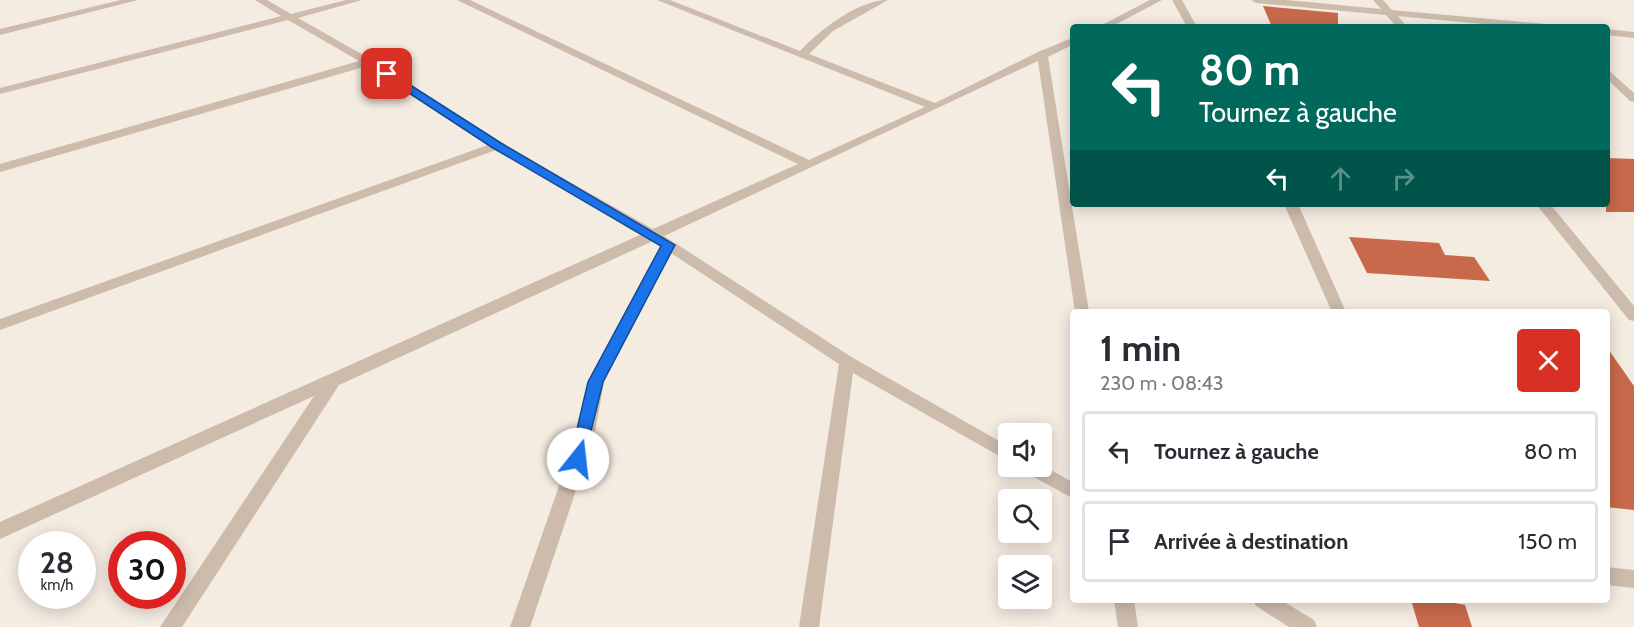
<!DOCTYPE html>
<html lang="fr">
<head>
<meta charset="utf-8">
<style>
	:root { --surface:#fff; --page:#f2f2f3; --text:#2b2b33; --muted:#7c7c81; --line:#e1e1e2 }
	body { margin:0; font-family:Cabin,sans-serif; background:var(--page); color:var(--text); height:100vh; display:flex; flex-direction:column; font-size:22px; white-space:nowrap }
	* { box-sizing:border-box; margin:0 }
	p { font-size:20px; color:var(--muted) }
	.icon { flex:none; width:33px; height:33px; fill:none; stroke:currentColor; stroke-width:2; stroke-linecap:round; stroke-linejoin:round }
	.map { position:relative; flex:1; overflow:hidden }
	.details { position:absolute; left:1070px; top:309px; width:540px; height:294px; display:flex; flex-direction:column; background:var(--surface); border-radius:6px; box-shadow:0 3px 15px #0003 }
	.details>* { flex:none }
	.guide { position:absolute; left:1070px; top:24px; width:540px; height:183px; border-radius:6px; box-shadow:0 3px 15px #0003; background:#00695c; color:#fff; overflow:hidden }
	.tools { position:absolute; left:998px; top:423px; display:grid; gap:12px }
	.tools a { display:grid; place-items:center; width:54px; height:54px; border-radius:6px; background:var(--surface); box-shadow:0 3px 15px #0003; font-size:30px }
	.speed { position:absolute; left:18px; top:531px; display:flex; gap:12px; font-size:30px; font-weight:700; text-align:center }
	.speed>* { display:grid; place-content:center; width:78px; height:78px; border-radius:50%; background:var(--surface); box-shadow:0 3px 15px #0003; line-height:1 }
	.speed small { font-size:15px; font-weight:400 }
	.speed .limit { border:9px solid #d22; background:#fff; color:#111 }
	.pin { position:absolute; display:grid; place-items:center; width:51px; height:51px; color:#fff; margin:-26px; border-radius:12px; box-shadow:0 3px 9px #0006 }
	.me { position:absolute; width:66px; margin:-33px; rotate:16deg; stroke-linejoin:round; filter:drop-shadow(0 0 4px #0008) }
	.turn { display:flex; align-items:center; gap:21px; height:126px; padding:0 30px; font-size:27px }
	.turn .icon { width:78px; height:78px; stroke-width:2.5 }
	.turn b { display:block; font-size:42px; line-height:51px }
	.lanes { display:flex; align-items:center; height:57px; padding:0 30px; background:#0003; justify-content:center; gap:30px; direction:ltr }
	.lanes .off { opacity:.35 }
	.round { display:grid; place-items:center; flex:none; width:63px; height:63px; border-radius:6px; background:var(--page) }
	.headline { display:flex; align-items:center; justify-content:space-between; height:102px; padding:0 30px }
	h1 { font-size:36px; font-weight:800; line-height:45px }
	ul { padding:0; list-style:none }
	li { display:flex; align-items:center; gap:18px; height:81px; margin:0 12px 9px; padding:0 18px; border:3px solid var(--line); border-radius:6px }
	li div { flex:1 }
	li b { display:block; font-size:22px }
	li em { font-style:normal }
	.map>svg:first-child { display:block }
	.building { fill:#c8694b }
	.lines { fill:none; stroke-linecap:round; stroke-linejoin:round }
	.street { fill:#cdbbac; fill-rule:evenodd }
	.route { fill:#1a73e8; stroke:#114b97; stroke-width:1.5 }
</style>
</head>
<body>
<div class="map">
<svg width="1634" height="627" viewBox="0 0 1634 627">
	<rect width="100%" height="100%" fill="#f4ebe1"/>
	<path class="building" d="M1263,6L1338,13V27H1272Z
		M1606,158L1634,159V212H1606Z
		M1349,237L1439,243L1445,255L1474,257L1490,281L1367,273Z
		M1606,346L1634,386V510L1606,507Z
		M1411,600H1438L1465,605L1472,627H1419Z"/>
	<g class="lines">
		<path class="street" d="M121,0H138L0,35V29Z
			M255,0H267L291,14L346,0H362L298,18L372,60L501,143L653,229L798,164L457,0H470L809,160L925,107L657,0H670L800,51C820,30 858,0 888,0L833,31L809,54L935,103L1038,52L1072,38V45L1048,57L1089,312H1075L1038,61L664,236L853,358L1008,446V461L853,373L819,627H799L839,364L671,253L604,382L594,437L530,627H510L576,437L588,382L661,246L653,241L339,385L182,627H160L314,396L0,539V522L642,234L496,150L0,330V319L488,145L367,66L0,172V164L359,61L288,20L0,94V88L281,16Z
			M1150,0H1162L1111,27H1098Z
			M1172,0H1182L1197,27H1187Z
			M1251,0H1287L1381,9L1373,0H1383L1392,10L1546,24L1551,27H1514L1398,16L1407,27H1397L1386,15L1256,3Z
			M1606,29L1634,32V38L1606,35Z
			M1606,68L1634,93V102L1630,101L1606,78Z
			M1284,204H1298L1346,312H1332Z
			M1536,204H1550L1634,306V321L1629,320Z
			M1041,464L1072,482V498L1023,471L1020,466H1041Z
			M1606,567L1634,570V588L1606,585Z
			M1114,600H1134L1138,627H1118Z
			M1253,600H1281L1314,620L1317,627H1289L1256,606Z"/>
	</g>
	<path class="route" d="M383,72H390L501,143L675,245L603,382L583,464L578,466L570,459L588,382L661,246L493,148L383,76Z"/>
</svg>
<div class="tools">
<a><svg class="icon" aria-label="sound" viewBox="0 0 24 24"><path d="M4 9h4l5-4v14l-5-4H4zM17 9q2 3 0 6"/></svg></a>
<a><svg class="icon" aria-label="search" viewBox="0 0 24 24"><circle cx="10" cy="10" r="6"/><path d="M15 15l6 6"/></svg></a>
<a><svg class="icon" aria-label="layers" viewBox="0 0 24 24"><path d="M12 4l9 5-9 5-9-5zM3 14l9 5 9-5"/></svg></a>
</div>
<div class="speed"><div>28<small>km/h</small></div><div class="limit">30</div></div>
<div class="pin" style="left:387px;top:74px;background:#d93025"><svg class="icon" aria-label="arrive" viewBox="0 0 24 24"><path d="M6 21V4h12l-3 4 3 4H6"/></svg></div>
<svg class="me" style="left:578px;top:459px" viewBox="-20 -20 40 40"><circle r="19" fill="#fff"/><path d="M0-13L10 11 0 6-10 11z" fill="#1a73e8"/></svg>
<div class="guide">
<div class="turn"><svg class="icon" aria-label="left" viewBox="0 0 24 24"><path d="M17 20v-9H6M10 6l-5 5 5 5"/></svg><div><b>80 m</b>Tournez à gauche</div></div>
<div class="lanes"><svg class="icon" aria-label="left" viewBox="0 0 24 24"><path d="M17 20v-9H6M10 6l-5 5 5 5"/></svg><svg class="icon off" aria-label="ahead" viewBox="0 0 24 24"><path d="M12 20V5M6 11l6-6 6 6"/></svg><svg class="icon off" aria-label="right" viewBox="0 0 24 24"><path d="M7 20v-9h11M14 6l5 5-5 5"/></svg></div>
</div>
<section class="details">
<div class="headline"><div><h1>1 min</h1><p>230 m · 08:43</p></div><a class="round" style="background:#d93025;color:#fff"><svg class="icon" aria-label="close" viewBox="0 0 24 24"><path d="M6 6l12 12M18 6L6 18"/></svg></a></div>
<ul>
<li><svg class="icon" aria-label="left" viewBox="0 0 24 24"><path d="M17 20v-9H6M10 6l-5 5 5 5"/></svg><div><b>Tournez à gauche</b></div><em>80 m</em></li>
<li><svg class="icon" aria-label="arrive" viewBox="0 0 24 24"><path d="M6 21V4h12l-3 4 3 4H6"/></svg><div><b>Arrivée à destination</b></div><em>150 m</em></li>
</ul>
</section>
</div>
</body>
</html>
